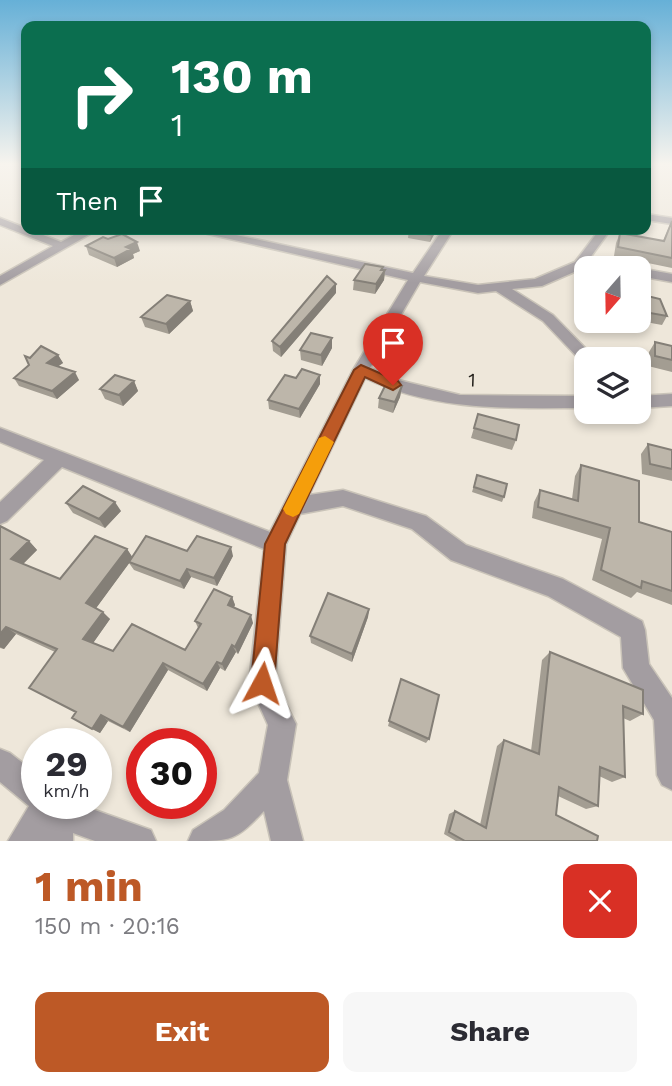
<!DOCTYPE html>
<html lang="en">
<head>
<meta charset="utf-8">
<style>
	:root { --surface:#fff; --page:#f7f7f7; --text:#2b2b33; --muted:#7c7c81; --accent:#bd5926 }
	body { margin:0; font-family:"Work Sans",sans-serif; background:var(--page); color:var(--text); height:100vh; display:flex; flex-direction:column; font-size:26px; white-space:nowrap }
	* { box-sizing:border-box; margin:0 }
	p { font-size:23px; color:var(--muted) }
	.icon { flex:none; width:38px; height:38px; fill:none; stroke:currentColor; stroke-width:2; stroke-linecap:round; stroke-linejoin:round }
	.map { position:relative; height:841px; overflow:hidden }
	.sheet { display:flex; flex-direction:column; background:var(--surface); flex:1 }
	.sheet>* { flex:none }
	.banner { position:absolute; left:21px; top:21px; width:630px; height:214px; border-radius:14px; box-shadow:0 4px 10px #0003; background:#0b6e4f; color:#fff; overflow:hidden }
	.needle { width:46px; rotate:200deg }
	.fabs { position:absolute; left:574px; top:256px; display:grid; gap:14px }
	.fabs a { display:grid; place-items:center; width:77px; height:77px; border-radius:14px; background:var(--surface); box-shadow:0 4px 10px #0003; font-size:35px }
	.speed { position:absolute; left:21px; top:728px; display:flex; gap:14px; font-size:35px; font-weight:700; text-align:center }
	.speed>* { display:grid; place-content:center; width:91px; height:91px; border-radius:50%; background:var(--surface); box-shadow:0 4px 10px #0003; line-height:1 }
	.speed small { font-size:18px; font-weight:400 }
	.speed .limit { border:10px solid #d22; background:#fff; color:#111 }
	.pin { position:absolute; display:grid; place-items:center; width:60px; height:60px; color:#fff; margin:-72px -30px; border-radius:50% 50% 50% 0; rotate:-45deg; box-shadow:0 0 7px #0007 }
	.pin .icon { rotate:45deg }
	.me { position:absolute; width:77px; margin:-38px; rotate:5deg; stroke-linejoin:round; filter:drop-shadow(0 0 5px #0008) }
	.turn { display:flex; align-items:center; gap:24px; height:147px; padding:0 35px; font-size:32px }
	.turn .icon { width:91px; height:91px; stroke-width:2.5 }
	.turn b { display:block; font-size:49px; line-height:60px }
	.then { display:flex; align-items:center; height:66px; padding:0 35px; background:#0003; gap:14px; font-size:26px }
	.round { display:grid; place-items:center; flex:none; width:74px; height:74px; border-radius:14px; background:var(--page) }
	.headline { display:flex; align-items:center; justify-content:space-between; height:119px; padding:0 35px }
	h1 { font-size:42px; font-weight:700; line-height:52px; color:var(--accent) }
	.primary-button { display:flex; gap:14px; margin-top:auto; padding:14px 35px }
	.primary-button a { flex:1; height:80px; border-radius:14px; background:var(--accent); color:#fff; font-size:28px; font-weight:700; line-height:80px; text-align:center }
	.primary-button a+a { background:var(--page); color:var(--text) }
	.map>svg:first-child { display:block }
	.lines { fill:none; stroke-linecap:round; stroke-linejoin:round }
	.minor-casing { stroke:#c9c3b8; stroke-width:3 }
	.minor { fill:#a39da1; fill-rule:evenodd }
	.wall { fill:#a39d92 }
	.shaded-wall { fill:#847f77 }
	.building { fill:#bdb6aa; stroke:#847f77; stroke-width:2 }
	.route { fill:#bd5926; stroke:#7b3a19; stroke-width:2 }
	.slow { fill:#f59e0b }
	.labels { text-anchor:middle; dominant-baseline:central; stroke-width:6; stroke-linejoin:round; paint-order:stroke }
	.street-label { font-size:19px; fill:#23201b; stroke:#eee7da }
</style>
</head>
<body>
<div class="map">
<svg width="672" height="841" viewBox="0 0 672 841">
	<rect width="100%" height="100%" fill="#eee7da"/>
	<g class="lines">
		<defs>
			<path id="minor" d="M646,214L672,218V224L646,220Z
				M0,218L61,242L85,229H99L0,285V276L53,246L0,225Z
				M186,229H208L413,273L443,229H454L424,276L478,285L535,279L575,262L600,229H611L587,262L613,264L619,268L581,269L542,286L512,289L553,315L596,359H586V364L583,363L543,321L496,291L478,293L420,282L370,368L398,380L460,395L586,396V408C509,408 436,412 365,378L309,495L343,490L426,516L466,545L563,579L642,621L645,630L649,664L672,698V790L662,785L657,775L654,720L623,668L621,637L548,596L451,560L412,529L343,506L300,514L286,544L275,682L296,724L287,780L303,841H271L264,811C235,841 232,841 188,841L193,830L224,810L259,773L268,725L249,683L264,549L62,467L7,521L0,524V502L44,460L0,442V428L270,532L353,370L408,280Z
				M639,268L672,274V282L639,276Z
				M672,394V406L639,408V396Z
				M0,749L10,753L37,774V803H75L151,830L156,841H95L73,833V841H8L29,806L0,782Z"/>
		</defs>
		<use href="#minor" class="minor-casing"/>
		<use href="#minor" class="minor"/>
	</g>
	<path class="wall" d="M672,220V268L614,256L616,243L620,233L663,241Z
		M409,229H437L430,242L408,238Z
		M108,239L140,251L133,254L134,258L117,267L89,255L86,246Z
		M383,267V270H385L384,280L375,294L353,290L354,280Z
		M336,293L281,357L273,351L272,341Z
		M586,293V318L578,317Z
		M639,294L667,316L662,325L640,321L639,324L626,320H639Z
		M190,301L193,311L169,334L145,327L141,317Z
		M601,320H618L617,323Z
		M332,338V348L322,366L301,360L300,350Z
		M655,342L672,346V372L648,366L649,352Z
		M58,355L63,363L57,367L79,380L57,399L19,386L14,378L29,365L30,358Z
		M320,375V384L300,418L269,409L268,400L296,378Z
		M134,381L138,391L123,406L105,399L100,389Z
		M402,386L400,397L393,413L378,408L379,398Z
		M478,414L516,440L512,450L471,438Z
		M648,444L672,450V481L642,474L641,454Z
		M581,465L639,522L672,532V605L637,592L631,598L592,580L602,539L532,518L534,502L540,490L572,499L575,476Z
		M477,475L504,497L502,502L472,492Z
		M66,503L121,511L105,528L73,513Z
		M0,526L29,541L37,550L23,564L60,579L127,549L132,557L187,551L233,556L217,586L191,577L184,589L134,570L129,563L96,608L110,619L93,643L113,651L185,650L198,628L195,621L232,597L235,605L234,607L253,623L238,654L236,652L225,671L220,668L207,691L168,670L130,732L108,721L100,733L72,718L76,712L29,688L55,652L16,634L4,649L0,648Z
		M369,609L368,617L352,662L311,643L310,636Z
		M550,652L643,714L630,721L623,718L625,777L612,782L599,776L598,806L586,809L558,796L556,815L597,841H456L444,834L449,814L455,811L480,825L497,746L504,740L531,751L542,660Z
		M401,679L429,739L426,743L388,726Z"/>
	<path class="shaded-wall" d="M434,229H437L430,242L431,235Z
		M137,242L140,251L133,254L134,258L117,267L114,258L126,247Z
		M383,267L382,274L385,270L384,280L375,294L376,284Z
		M336,284V293L281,357L280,347Z
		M190,301L193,311L169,334L166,324Z
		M332,338V348L322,366L321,355Z
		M58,355L63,363L51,371L47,363Z
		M75,372L79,380L57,399L52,391Z
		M320,375V384L300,418L299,409Z
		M134,381L138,391L123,406L119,395Z
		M402,386L400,397L393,413L395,402Z
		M115,502L121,511L105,528L99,519Z
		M29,541L37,550L20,567L11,559Z
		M231,547L233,556L217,586L214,578Z
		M127,549L133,558L94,611L86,603Z
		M187,569L191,577L184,589L180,581Z
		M232,597L235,605L231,613L228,605Z
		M369,609L368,617L352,662V654Z
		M103,612L110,619L91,646L83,639Z
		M251,615L253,623L238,654L235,647Z
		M6,627L16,634L4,649L0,647V634Z
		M232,645L236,652L225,671L222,664Z
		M217,662L220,668L207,691L203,684Z
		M163,663L168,670L130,732L123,727Z
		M101,715L108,721L100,733L92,729Z"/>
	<path class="building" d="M672,221V258L618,247L620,233L664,241Z
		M409,229H434L431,235L408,231Z
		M122,234L137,242L126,247L131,249L114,258L86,246L103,237L108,239Z
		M365,264L383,267L381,270H385L376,284L354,280Z
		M327,276L336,284L280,347L272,341Z
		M639,294L660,299L667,316L645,312L644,314L639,313Z
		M167,295L190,301L166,324L141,317Z
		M586,296V308L582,307Z
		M311,333L332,338L321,355L300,350Z
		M655,342L672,346V360L655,356Z
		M41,346L58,355L47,363L75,372L52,391L14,378L29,365L25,356L30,358Z
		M302,369L320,375L299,409L268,400L285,375L296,378Z
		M115,375L134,381L119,395L100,389Z
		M387,382L402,386L395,402L379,398Z
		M478,414L519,425L516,440L474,428Z
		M648,444L672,450V469L650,464Z
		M581,465L639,481V522L672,532V591L642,581L641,588L601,570L610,528L538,507L540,490L578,501Z
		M477,475L507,484L504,497L474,487Z
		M83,486L115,502L99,519L66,503Z
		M0,526L29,541L11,559L60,579L95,536L127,549L86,603L103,612L83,639L113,651L132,624L185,650L201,624L195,621L214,589L232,597L228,605L251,615L235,647L232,645L222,664L217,662L203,684L163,663L123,727L101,715L92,729L72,718L76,712L29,688L57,649L6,627L0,634Z
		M146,536L187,551L197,536L231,547L214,578L187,569L180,581L129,562Z
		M328,593L369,609L352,654L310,636Z
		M550,652L643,690V714L623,706L625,777L600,767L598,806L559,787L556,815L598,836L597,841H465L449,832L455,811L486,828L504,740L539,754Z
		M401,679L439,695L429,739L389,721Z"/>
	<linearGradient id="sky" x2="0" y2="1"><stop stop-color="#66b0d7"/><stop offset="0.58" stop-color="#f7f4ee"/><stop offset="1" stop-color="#f7f4ee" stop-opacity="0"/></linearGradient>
	<rect width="672" height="283" fill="url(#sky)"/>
	<path class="route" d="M361,365L398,381L401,385L393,390L365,377L285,544L274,683L271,692L262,695L254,692L251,683L265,544L354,370Z"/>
	<path class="slow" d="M325,436L334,442L299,514L293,517L286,514L283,509L286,503L319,438Z"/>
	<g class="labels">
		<g class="street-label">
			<text transform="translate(472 380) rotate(2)">1</text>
		</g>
	</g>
</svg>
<div class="fabs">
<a><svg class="needle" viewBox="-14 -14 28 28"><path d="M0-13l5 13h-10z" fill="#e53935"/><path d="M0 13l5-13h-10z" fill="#7c7c81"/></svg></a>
<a><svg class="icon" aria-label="layers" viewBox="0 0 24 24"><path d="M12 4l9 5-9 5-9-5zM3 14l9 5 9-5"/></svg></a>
</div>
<div class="speed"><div>29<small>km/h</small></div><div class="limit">30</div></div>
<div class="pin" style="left:393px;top:385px;background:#d93025"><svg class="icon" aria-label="arrive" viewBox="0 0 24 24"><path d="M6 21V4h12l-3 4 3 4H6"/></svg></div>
<svg class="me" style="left:262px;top:683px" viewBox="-20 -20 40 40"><path d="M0-17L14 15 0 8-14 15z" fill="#bd5926" stroke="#fff" stroke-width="4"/></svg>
<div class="banner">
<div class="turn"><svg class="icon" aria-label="right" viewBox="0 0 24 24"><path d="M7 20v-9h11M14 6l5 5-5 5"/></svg><div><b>130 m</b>1</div></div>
<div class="then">Then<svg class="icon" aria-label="arrive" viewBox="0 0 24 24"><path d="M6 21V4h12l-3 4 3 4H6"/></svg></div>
</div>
</div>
<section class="sheet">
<div class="headline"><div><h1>1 min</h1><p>150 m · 20:16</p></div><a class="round" style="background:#d93025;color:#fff"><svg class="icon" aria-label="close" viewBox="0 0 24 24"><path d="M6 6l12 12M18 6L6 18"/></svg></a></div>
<div class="primary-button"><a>Exit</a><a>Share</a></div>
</section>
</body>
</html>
